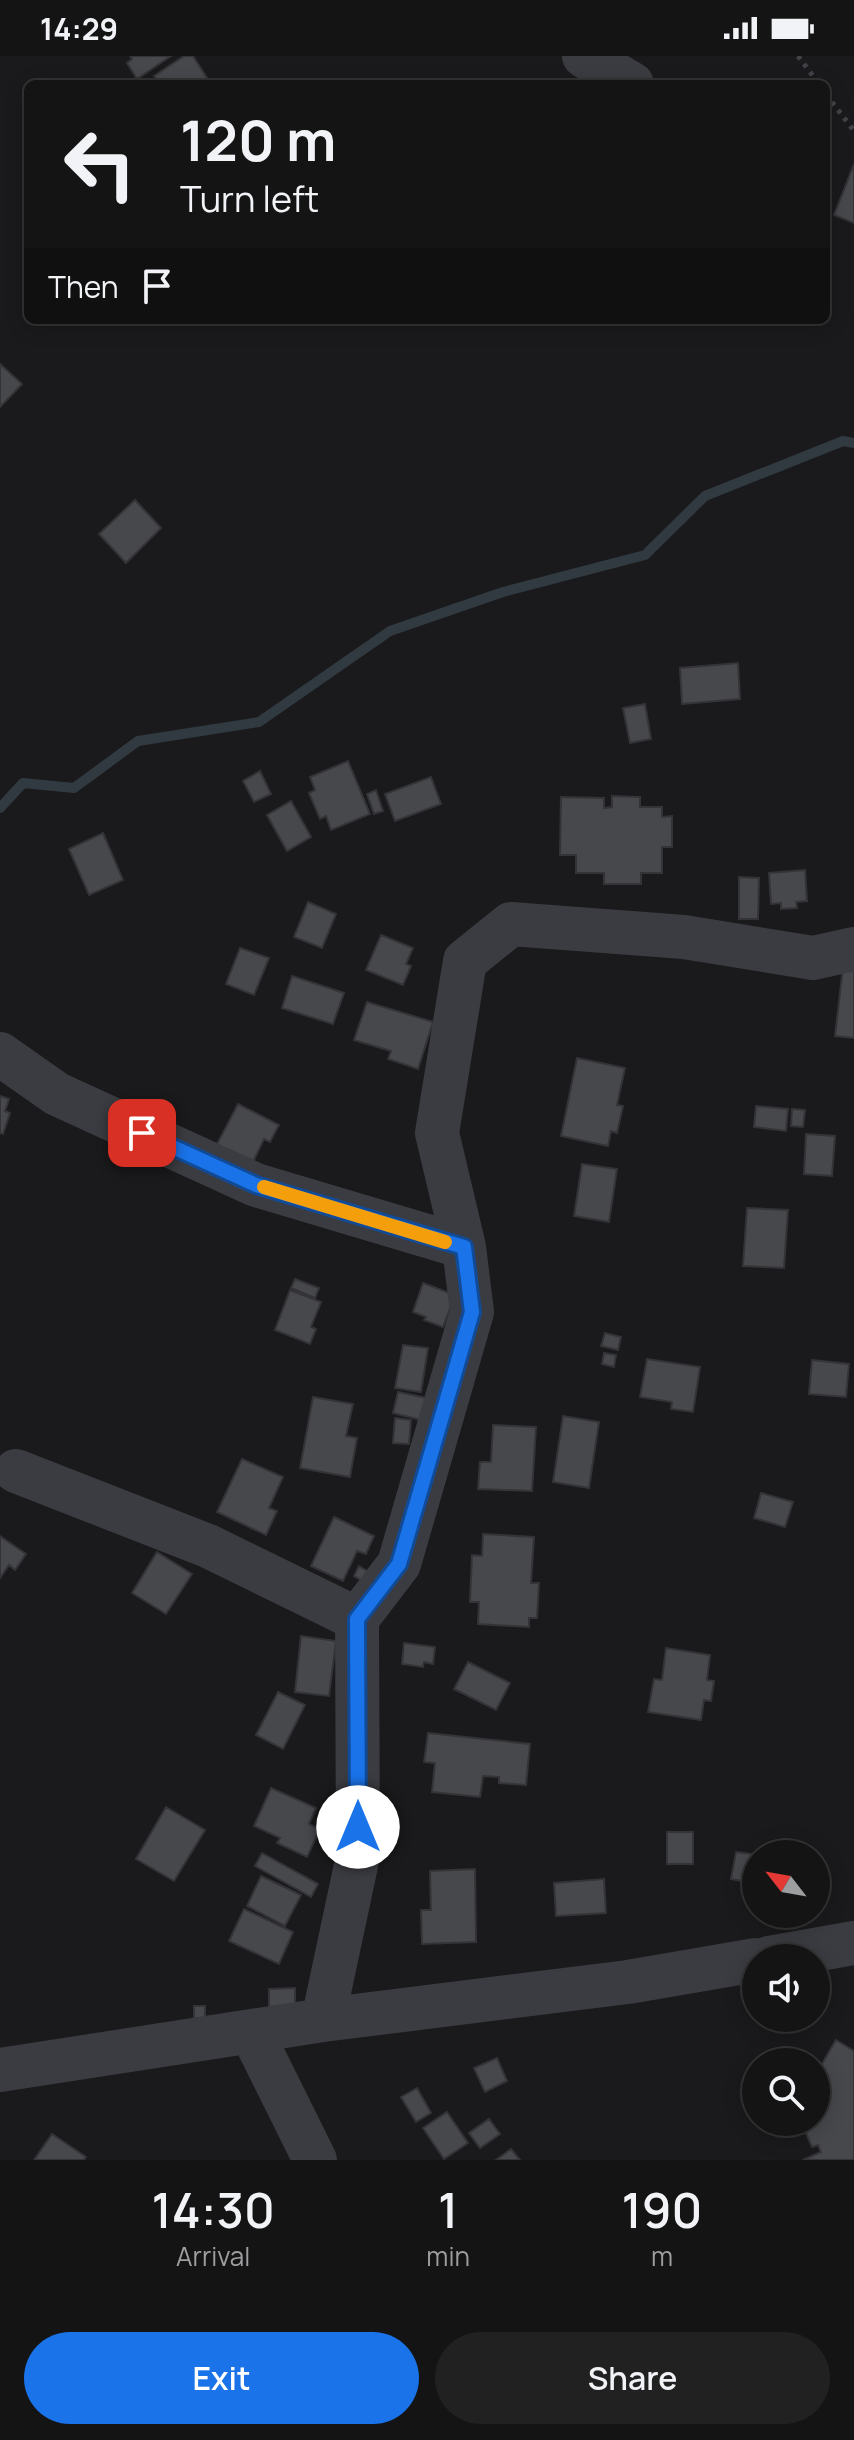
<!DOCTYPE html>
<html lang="en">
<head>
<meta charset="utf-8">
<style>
	:root { --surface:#141415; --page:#212122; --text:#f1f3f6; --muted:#9d9ea0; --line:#333334; --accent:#1a73e8 }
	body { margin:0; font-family:Manrope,sans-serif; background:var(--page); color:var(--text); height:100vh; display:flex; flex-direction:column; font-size:30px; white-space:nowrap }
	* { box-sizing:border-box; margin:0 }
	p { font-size:26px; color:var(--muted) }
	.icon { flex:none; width:44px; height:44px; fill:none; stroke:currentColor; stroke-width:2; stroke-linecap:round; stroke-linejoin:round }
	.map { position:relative; height:2104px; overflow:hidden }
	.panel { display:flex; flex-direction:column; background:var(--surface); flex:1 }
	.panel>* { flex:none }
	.banner { position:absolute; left:24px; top:24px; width:806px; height:244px; border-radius:12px; box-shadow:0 4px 20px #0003,0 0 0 2px var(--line); background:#141415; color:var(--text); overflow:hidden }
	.needle { width:52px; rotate:301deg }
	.tools { position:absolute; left:742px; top:1784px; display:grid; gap:16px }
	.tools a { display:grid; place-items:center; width:88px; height:88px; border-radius:50%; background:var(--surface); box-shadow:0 4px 20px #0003,0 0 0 2px var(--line); font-size:40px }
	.pin { position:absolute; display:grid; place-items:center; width:68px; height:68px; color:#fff; margin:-34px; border-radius:16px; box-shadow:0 4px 12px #0006 }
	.me { position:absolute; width:88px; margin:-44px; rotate:0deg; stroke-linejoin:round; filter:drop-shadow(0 0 6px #0008) }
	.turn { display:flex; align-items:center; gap:28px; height:168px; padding:0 24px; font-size:36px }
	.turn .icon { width:104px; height:104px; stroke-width:2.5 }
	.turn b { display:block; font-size:56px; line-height:68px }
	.then { display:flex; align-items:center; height:76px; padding:0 24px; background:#0003; gap:16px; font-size:30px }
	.eta { display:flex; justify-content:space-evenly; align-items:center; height:136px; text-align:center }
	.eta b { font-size:48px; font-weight:600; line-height:56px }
	.primary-button { display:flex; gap:16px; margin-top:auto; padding:16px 24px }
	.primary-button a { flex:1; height:92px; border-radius:48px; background:var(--accent); color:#fff; font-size:32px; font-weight:600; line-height:92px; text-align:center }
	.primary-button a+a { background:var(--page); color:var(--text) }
	.status { display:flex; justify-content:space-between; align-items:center; height:56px; padding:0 40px; background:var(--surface); direction:ltr }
	.status svg { height:22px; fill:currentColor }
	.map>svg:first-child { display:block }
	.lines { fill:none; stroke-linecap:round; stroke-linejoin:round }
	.stream { stroke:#303a40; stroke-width:10 }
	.building { fill:#47484c; stroke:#343438; stroke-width:2 }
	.path { stroke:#414348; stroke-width:5; stroke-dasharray:4 6; stroke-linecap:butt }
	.minor { stroke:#3b3c41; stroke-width:44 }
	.route-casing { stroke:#114b97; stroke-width:20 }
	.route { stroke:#1a73e8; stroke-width:14 }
	.slow { stroke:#f59e0b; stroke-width:14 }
</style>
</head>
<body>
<div class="status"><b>14:29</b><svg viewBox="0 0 49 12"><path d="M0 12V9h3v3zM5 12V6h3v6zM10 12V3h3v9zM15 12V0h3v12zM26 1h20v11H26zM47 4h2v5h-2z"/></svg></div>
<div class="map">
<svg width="854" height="2104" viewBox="0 0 854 2104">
	<rect width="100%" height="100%" fill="#1a1a1c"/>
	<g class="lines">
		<path class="stream" d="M0,752L23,727L74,732L138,685L259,666L390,575L503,536L645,499L705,440L843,385L854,387"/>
	</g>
	<path class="building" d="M130,0H171L137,23L127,7L132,3Z
		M184,0H193L211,28H160L154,20Z
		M854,108V167L834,159Z
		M0,308L22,328L0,351Z
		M135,444L161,472L126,507L99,478Z
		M738,607L740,643L682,648L680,612Z
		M645,648L651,683L630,687L623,652Z
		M348,705L370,758L331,774L326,760L320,763L309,737L315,734L310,721Z
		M260,715L271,738L254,746L243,725Z
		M431,721L441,748L395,765L385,738Z
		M376,734L383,755L374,758L367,738Z
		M612,740L640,741V751H662V761L672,760V791H662V817H641V828H604V817H576V799H560L561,741L604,742V752L612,751Z
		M291,745L311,781L287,795L267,759Z
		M103,777L123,824L89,839L69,793Z
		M805,814L807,845L796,846L797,852L781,853V847L771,848L769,817Z
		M739,821L759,822L758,863H739Z
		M308,846L336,858L322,892L294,881Z
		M381,879L413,892L406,908L411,910L403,929L366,914Z
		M240,892L269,902L254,939L226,928Z
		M843,911L854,912V982L835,980Z
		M292,920L344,937L333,968L282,952Z
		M367,946L433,966L418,1013L388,1003L391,995L354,984Z
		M577,1002L625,1012L617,1049L623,1050L617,1077L611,1075L608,1090L561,1080Z
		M0,1040L9,1043L5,1055L10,1057L3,1078L0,1077Z
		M238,1048L279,1069L270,1086L264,1083L252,1108L216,1090Z
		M756,1050L788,1053L786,1075L754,1071Z
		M792,1053L805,1054L803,1071L791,1070Z
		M806,1078L835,1080L832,1120L804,1118Z
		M582,1108L617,1113L609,1166L574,1160Z
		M747,1152L788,1154L784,1212L743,1210Z
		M295,1223L319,1232L315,1242L291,1232Z
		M423,1227L455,1239L443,1271L424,1264L426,1261L413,1256Z
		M290,1234L321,1246L311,1271L316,1273L310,1288L275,1274Z
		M605,1277L621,1281L618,1294L601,1290Z
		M403,1289L428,1292L421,1336L395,1332Z
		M604,1297L616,1299L614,1311L602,1308Z
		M647,1303L700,1311L693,1356L671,1353L672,1346L640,1341Z
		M812,1304L849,1308L846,1341L809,1338Z
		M398,1336L427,1342L421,1364L393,1357Z
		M313,1341L353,1348L346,1380L357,1382L350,1421L300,1412Z
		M563,1360L599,1366L589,1432L553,1426Z
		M395,1362L411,1364L409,1388L393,1387Z
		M493,1369L536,1371L532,1435L478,1433L480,1406H491Z
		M242,1403L283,1421L269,1452L277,1455L266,1479L217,1456Z
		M761,1437L793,1446L785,1471L754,1462Z
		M334,1461L374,1480L366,1498L357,1495L343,1525L311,1510Z
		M483,1478L534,1481L531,1527H539L537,1562H529V1571L478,1568L479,1546H470L472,1499L482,1500Z
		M0,1480L26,1498L15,1514L9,1509L0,1522Z
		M157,1496L192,1518L166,1558L132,1537Z
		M359,1510L369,1516L363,1525L354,1520Z
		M301,1580L336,1585L329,1640L295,1636Z
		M404,1587L435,1591L433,1608L424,1606L423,1611L402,1608Z
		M666,1592L710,1599L707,1624L714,1625L711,1645L704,1644L701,1664L648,1656L654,1623L662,1624Z
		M468,1606L510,1627L496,1654L454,1633Z
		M278,1636L305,1649L283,1693L256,1679Z
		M428,1677L530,1688L526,1729L499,1727V1721L483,1720L480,1741L432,1736L435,1707L424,1706Z
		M271,1732L316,1752L309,1768L320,1773L307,1801L277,1787L280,1782L254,1770Z
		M166,1751L205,1774L174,1825L136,1803Z
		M667,1776H693V1808H667Z
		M736,1796L752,1798L747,1826L731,1823Z
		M262,1797L318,1828L311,1841L255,1810Z
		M475,1813L476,1886L422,1888L421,1854H431L430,1815Z
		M261,1820L301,1839L285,1870L247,1850Z
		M604,1823L606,1857L556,1860L554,1827Z
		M244,1853L293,1876L279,1908L229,1885Z
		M295,1932V1950L269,1951V1933Z
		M194,1950H205V1962H194Z
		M836,1984L854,1995V2104H803L821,2096L818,2089L812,2091L801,2066H816V2018Z
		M497,2002L507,2025L485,2036L474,2012Z
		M417,2032L431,2057L416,2066L401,2041Z
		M447,2056L468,2087L444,2103L423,2072Z
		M489,2063L500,2078L480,2092L469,2077Z
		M52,2078L86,2101L84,2104H34Z
		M511,2093L520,2104H496Z"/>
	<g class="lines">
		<path class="path" d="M798,0L819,28
			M826,38L854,75"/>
		<path class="minor" d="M584,0L632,28
			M0,998L57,1038L256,1129L464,1191
			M16,1415L208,1490L357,1563
			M769,1902L854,1887
			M323,1964L358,1800L357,1563L399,1508L472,1256L464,1191L437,1077L465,905L511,868L684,881L813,902L854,893
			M252,1977L315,2104
			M0,2014L323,1964L628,1926L756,1904"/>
	</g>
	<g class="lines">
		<defs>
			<path id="route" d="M142,1077L256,1129L464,1191L472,1256L456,1312L399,1508L357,1563L358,1771"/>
		</defs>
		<use href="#route" class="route-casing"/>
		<use href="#route" class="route"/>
		<path class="slow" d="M264,1131L445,1186"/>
	</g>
</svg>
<div class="tools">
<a><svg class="needle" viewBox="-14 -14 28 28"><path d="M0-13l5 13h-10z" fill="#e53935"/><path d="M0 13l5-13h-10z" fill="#9d9ea0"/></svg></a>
<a><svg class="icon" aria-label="sound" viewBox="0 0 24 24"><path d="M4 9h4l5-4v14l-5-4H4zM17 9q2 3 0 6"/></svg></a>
<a><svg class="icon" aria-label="search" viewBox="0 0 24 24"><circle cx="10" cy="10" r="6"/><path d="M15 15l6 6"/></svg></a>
</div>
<div class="pin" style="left:142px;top:1077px;background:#d93025"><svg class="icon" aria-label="arrive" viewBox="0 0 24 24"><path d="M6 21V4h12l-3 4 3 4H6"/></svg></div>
<svg class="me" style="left:358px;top:1771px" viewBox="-20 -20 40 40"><circle r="19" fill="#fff"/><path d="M0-13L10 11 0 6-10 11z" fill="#1a73e8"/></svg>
<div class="banner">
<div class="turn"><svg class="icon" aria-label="left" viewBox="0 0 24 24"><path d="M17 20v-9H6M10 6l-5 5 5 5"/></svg><div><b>120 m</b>Turn left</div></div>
<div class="then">Then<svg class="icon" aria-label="arrive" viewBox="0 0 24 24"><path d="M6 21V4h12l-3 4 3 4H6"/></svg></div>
</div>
</div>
<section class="panel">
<div class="eta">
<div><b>14:30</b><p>Arrival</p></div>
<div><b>1</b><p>min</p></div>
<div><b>190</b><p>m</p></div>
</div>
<div class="primary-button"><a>Exit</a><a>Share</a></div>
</section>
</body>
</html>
